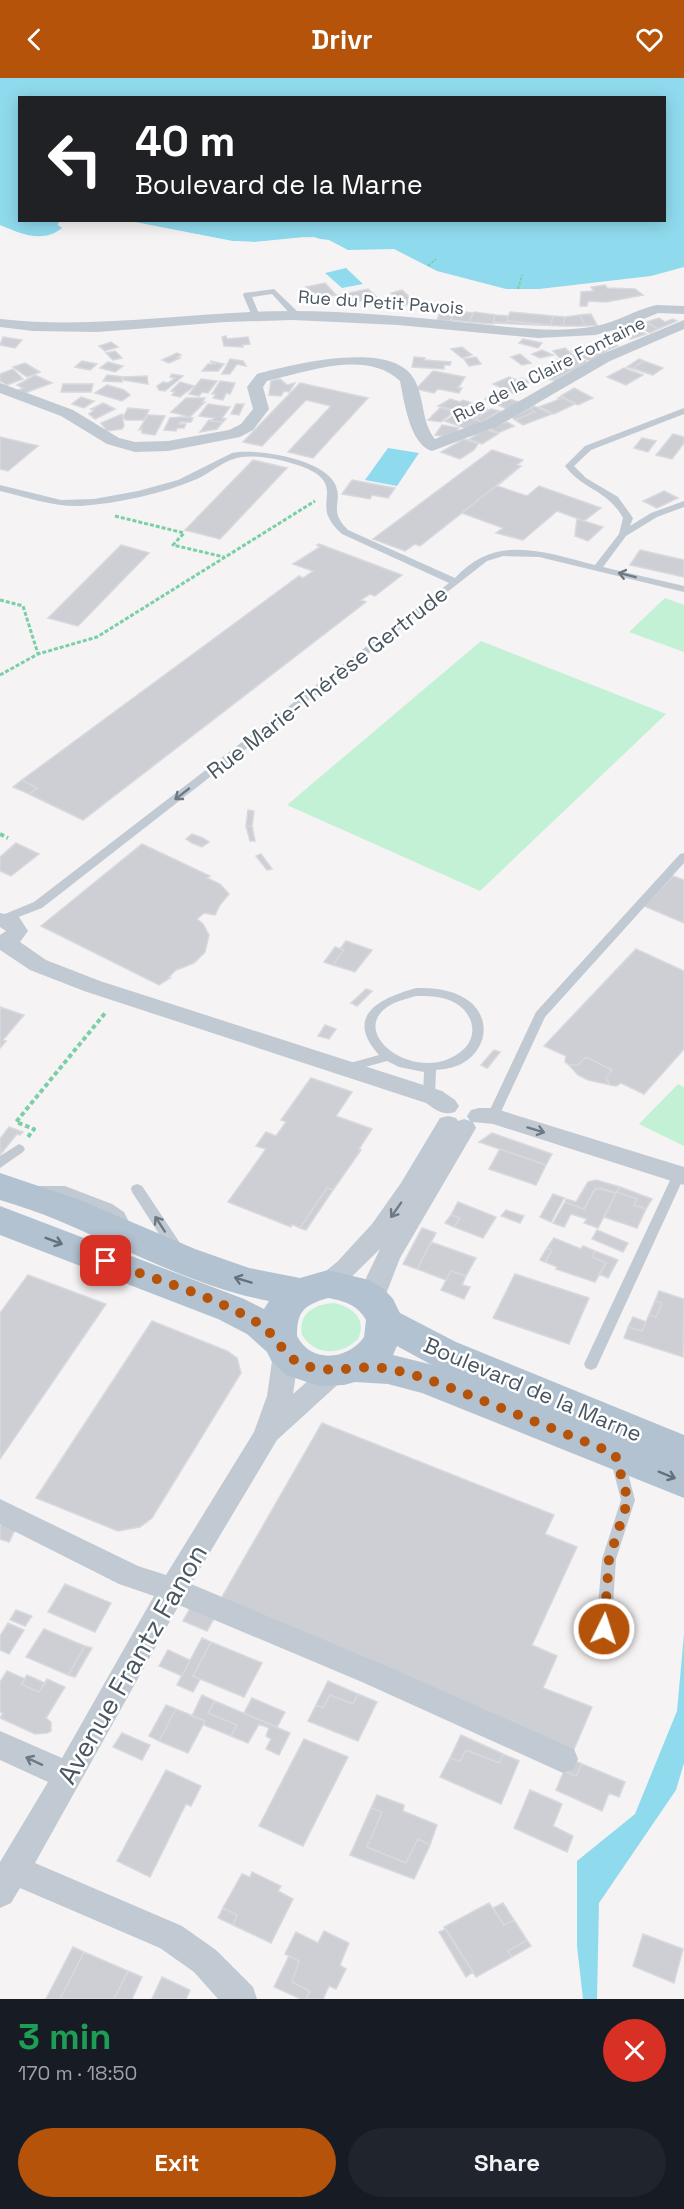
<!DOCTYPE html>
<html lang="en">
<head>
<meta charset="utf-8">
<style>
	:root { --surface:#171b24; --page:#20242c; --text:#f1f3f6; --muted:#9ea1a6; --accent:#b45309 }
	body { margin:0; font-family:"Space Grotesk",sans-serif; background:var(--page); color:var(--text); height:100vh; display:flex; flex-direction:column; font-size:22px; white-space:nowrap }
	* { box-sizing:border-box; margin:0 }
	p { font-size:20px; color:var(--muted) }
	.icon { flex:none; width:33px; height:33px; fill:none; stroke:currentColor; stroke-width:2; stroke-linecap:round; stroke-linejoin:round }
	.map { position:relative; height:1921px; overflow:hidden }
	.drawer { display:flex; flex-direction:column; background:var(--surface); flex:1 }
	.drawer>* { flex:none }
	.top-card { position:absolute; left:18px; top:18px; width:648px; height:126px; border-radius:0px; box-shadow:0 3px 15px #0003; background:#202124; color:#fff; overflow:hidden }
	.pin { position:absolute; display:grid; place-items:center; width:51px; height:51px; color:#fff; margin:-26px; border-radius:12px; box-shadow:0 3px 9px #0006 }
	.me { position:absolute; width:66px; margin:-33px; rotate:4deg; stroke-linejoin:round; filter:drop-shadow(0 0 4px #0008) }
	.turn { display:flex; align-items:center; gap:21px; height:126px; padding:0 18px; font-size:27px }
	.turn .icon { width:78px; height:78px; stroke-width:2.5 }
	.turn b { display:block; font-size:42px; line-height:51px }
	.round { display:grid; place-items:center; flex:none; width:63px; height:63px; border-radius:32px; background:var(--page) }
	.overview { display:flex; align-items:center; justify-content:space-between; height:102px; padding:0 18px }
	h1 { font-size:36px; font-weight:800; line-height:45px; color:#1e9e55 }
	.cta { display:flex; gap:12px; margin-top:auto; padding:12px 18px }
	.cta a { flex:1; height:69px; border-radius:36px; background:var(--accent); color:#fff; font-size:24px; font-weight:800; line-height:69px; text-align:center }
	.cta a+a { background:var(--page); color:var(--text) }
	header { display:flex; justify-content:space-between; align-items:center; height:78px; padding:0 18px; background:var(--accent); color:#fff; font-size:27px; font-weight:800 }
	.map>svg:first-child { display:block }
	.green { fill:#c3f1d5 }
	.water { fill:#90daee }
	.pier { fill:#f5f3f3 }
	.building { fill:#cdcfd5; stroke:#d7d9de; stroke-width:1.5 }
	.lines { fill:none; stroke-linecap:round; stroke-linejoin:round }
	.path-far2 { stroke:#7ad0a6; stroke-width:2; stroke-dasharray:3 1.5; stroke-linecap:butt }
	.path-far1 { stroke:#7ad0a6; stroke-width:3; stroke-dasharray:4 2; stroke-linecap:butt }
	.path { stroke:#7ad0a6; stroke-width:4; stroke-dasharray:4.5 3; stroke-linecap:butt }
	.service { fill:#c1cad2; fill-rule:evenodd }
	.minor { fill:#c1cad2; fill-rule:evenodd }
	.primary { fill:#b3c2d1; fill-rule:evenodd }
	.oneway { stroke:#6e7983 }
	.oneway2 { stroke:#64717d }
	.route { stroke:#b45309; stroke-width:10; stroke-dasharray:0 18 }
	.labels { text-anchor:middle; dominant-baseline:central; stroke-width:5; stroke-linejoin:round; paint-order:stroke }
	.far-street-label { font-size:18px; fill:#4a5661; stroke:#fff }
	.street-label { font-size:22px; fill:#4a5661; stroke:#fff }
	.near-street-label { font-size:27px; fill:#4a5661; stroke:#fff }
</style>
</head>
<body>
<header><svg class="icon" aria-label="back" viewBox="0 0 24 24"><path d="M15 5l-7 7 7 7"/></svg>Drivr<svg class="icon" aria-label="heart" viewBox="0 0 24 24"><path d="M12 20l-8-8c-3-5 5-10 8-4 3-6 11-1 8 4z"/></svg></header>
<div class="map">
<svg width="684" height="1921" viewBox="0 0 684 1921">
	<rect width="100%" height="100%" fill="#f5f3f3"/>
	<path class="green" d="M665,520L684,527V574L629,554Z
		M481,563L666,636L480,813L287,727Z
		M678,1006L684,1009V1068L639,1046Z
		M334,1225C353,1229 367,1241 358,1261C341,1278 315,1278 302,1257C298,1235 315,1226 334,1225Z"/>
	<path class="water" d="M0,0H684V189L651,198L539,211H506L437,193L394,171L348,172L329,162L304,159L255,164L232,163L128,143L664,142V20H20V142L59,143L58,147L62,150C43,166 19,155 0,147Z
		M346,190L363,206L342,210L325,195Z
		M388,370L419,375L397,408L365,402Z
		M684,1556V1685L676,1712L599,1825L597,1921H583L577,1868V1783L635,1736L677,1633Z"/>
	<path class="pier" d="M125,142L232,163L255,164L314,159L340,168L335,169L314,162L255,167L232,166L168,155L127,145Z"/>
	<path class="building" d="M325,205L336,217L319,221L306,209Z
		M605,207L607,210L635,211L643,217L606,224L588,223L587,228H580L581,214L594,213L591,209Z
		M368,211L377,219L355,224L345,216Z
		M402,212L416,225L404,227L391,215Z
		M345,216L355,224L346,227L336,217Z
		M441,232L455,233L450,243L437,242Z
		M455,233L473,235L469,244L451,242Z
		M474,234L495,237L493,246L469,244Z
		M510,234L553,238L551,247L507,243Z
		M591,236L597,247L585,248L580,237Z
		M495,237L509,238L506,245L493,244Z
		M580,237L585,248H563L565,239Z
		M553,238L565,239L563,248L493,245H506L507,243L551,247Z
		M659,240L665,244L673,241L677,243L658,251L646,244Z
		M646,244L658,251L650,255L637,248Z
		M638,252L646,256L631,261L616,255L621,253L627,255Z
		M226,258L227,261L248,259L250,266L242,267L243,269L224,268L222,259Z
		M3,259L22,262L15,270L0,267Z
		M523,261L542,265L538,270L519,265Z
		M605,262L618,268L606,273L593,267Z
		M111,264L118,269L105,273L99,268Z
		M587,267L595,272L600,271L607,274L590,283L572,273Z
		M462,269L472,277L462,280L451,271Z
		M565,270L573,277L560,280L553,273Z
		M542,272L553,277L540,280L532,276Z
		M115,273L122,280L113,282L106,275Z
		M177,275L181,277L177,279L180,280L169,285L162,282Z
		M520,276L531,285L522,287L511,279Z
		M569,276L588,284L556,303L552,302L564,297L583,283L569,278L566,281L557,282Z
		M569,278L583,283L564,297L551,302L538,295L557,282L566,281Z
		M414,279L425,280L424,282L451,284L450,287H444V291L412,289Z
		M476,279L481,286L469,288L464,281Z
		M230,281L243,283L246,288L237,286L230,296H222Z
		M639,281L644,283L633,290L653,297L627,289Z
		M82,283L97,286L90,292L75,289Z
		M210,283L224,286L218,293H202L208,286H216Z
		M644,283L663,290L653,297L633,290Z
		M108,284L123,288L115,294L100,290Z
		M25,285L40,294L27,299L13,289Z
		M624,290L643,297L626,307L607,299Z
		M13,291L23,301L7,307L0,303V296Z
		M433,293L465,299L458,310H462L459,315L438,311L434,315L416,311Z
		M172,296L183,298L165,313L159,312L157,308L163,304L168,305L175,300L170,299Z
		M35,297L52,305L25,315L19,312L23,310L17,307Z
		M107,297L124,299H122V304L103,303Z
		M147,298L148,306L123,302L124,299Z
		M509,299L517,302L522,300L530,304L516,311L522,314L517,317L493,306Z
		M201,301L217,303L208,315L202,314L199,318L189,316Z
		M280,301L287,307L295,305L289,314L284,313L281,318L269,317L271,303Z
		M220,303L235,305L230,316L226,315L223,322L213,320L216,316H212Z
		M180,304L194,308L180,319L172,317L175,314L171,313Z
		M300,305L368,320L313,380L288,374L331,328L306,322L262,368L243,364Z
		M63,306H93L91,314H61Z
		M107,307L124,312L130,317L122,323L95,315Z
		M574,310L593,320L578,327L561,318Z
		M492,316L522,325L509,332L485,321Z
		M81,319L90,322L94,323L84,330L72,326Z
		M561,319L575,326L554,336L539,329L560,321L558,320Z
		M186,320H205L202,324H205L190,339L171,334Z
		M450,321L460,324L463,322L472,325L461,334L438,328Z
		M103,325L115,331L95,341L89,336L94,332L91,331Z
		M208,326L230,329L222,340L226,341L223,344L211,343L214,340L199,338Z
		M236,326H244L239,337L231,336Z
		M534,328L552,336L523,347L515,342L535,334L530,330Z
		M128,330L149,332L144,342H126L123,339Z
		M440,330L455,333L441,344L428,342Z
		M481,330L489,332L475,341L469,339Z
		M530,330L535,334L515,342L512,339Z
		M491,331L500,333L482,344L475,341Z
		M457,335L482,344L470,352L445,343Z
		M122,336L124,348L122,351L107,353L101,345Z
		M148,337L165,338L155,357L142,355V351L139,352Z
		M181,339L193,340L191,344H180L179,346H186L184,350H177L176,353L164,352L170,340Z
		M209,342L211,343L223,344L217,351L200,354Z
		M507,344L514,348L498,355L489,350Z
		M442,347L459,350L451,360L435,357Z
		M486,351L498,356L482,366L469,361Z
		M673,356L684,359V365L672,381L656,377Z
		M0,359L38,368L8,393L0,391Z
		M642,360L656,363L648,374L634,370Z
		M464,361L478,366L474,372L460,381L441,374Z
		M492,372L523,382L517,387L521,388L497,408L527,418L539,408L601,430L584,443L557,433L523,462L496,455L503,450L462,435L420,468L415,466L405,473L373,461Z
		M492,372L523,382L517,387L521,388L420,468L415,466L405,473L373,461Z
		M253,382L287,390L220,461L185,452Z
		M352,402L395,410L388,420L372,417L370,421L342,416Z
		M664,413L678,420L657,430L643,423Z
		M577,440L584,443L603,449L588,463L575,458Z
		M319,466L402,497L375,518L370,516L361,522L366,524L83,742L29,716L37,710L22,702L299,498L303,500L313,493L293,486L320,469L317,467Z
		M121,467L149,475L78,548L48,540Z
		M640,472L684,482V499L630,487Z
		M22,702L37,710L29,716L13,709Z
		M248,732L254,733L252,748H246Z
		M246,748H252L255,763H250Z
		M192,756L203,760L209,764L202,769L192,765L186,761Z
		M16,765L39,776L11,798L0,793V779Z
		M142,766L210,798L207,800L220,806L229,816L220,827L215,837L204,835L197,841L203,846L209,857L205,874L194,885L176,892L168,900H170L159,907L41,848Z
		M261,776L272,791L267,792L256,778Z
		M673,798L684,802V845L644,828Z
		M346,863L372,872L355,894L333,887L344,872L340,871Z
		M335,869L344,872L333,887L324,884Z
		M636,871L684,893V971L644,1016L621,1005L616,1008L610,1007L606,1000L612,992L586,979L578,987H569L565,984L566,978L544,968Z
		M366,911L372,913L357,928L351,925Z
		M0,929L24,937L3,962L6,963L0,970Z
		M325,947L336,951L329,961L318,958Z
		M494,972L500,974L489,988L487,990L481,987Z
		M586,979L612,992L606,1000L610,1007L588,1002L578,997L569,987H578Z
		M311,1000L352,1014L336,1038L372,1051L359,1071L361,1072L333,1112L327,1110L300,1150L292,1146L291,1149L228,1124L266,1071L256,1068L266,1054L276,1058L286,1044L281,1042Z
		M9,1049L23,1054L20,1057L17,1056L0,1077V1061Z
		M492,1055L552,1076L546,1087L479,1064Z
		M500,1071L546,1087L536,1107L489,1091Z
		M596,1102L620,1109L616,1115L596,1110L584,1131L565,1124L566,1121L576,1124L588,1104Z
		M620,1109L652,1121L646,1131L634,1127L637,1121L617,1114Z
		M327,1110L333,1112L306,1152L300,1150Z
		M600,1110L616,1115L598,1150L584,1145L587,1141L571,1136L564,1149L553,1145L565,1124L584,1131L594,1112Z
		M617,1114L637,1121L634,1127L646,1131L637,1150L604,1139Z
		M553,1116L564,1120L551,1144L540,1139Z
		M458,1124L496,1139L483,1160L454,1149L460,1140L451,1137Z
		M506,1132L524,1138L520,1145L501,1138Z
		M451,1137L460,1140L454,1149L445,1145Z
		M422,1150L436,1155L417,1191L403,1186Z
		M597,1152L628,1165L623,1174L592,1161Z
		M554,1160L581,1171L583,1168L595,1173L592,1179L606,1185L595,1204L556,1191L557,1189L545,1184L552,1172L547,1170Z
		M431,1164L476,1180L466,1198L451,1193L446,1202L417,1191Z
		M547,1170L552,1172L545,1184L540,1182Z
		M595,1173L618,1182L608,1200L599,1196L606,1185L592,1179Z
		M451,1193L466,1198L462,1207L470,1209L464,1221L441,1212Z
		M515,1196L589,1220L569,1266L493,1240Z
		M28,1197L106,1226L0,1381V1235Z
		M659,1213L684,1221L683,1279L624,1260L628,1249L642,1253L649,1237L656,1239L662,1225L655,1223Z
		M655,1223L662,1225L656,1239L649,1237Z
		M633,1239L646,1244L642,1253L628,1249Z
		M152,1243L227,1273L237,1280L241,1295L152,1440L140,1449L118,1453L36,1420Z
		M322,1345L554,1437L545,1456L577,1469L532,1567L557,1578L543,1610L592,1629L572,1676L218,1526Z
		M3,1444L17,1448L9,1464L0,1461V1448Z
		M65,1506L111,1525L95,1554L48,1534Z
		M192,1527L216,1537L207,1553L183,1543Z
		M16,1532L32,1538L25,1548L10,1542Z
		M8,1545L24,1552L9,1576L0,1572V1558Z
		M44,1551L85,1568L68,1597L26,1579Z
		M202,1560L211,1564L193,1598L200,1601L193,1614L177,1607Z
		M211,1564L262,1585L244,1619L193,1598Z
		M85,1568L92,1570L75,1599L68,1597Z
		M168,1572L190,1582L182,1598L159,1588Z
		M7,1593L25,1601L21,1606L39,1614L47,1601L65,1609L46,1640L51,1644V1653L47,1655L35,1656L0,1640L3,1635L0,1634V1604Z
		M27,1597L45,1605L39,1614L21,1606Z
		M328,1603L358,1616L353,1626L330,1617L323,1630L316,1627Z
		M358,1616L377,1624L358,1663L308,1643L316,1627L323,1630L330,1617L353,1626Z
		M202,1617L215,1623L208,1635L237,1647L231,1658L204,1647L205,1643L192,1638Z
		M252,1620L285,1634L277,1649L244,1635Z
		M215,1623L290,1655L279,1677L266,1671L271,1661L266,1658L269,1650L259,1646L248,1665L231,1658L237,1647L208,1635Z
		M166,1627L176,1631L159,1663L149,1658Z
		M176,1631L205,1643L188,1675L159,1663Z
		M122,1655L150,1667L142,1682L113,1669Z
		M461,1657L503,1676L499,1685L466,1672L460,1683L450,1680Z
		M304,1661L348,1679L303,1768L259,1748Z
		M466,1672L499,1685L503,1676L519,1683L501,1726L440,1699L450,1680L460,1683Z
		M570,1681L582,1686L576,1698L564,1693Z
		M582,1686L625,1704L619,1719L609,1715L602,1733L556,1712L564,1693L576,1698Z
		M166,1692L201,1708L191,1728L186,1726L150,1799L117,1783Z
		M530,1712L562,1726L553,1748L573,1758L567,1774L514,1750Z
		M377,1717L404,1727L403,1733L437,1747L430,1767L418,1761L406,1785L367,1769L382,1734L371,1730Z
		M371,1730L382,1734L367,1769L406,1785L418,1761L430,1767L414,1801L350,1777Z
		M252,1794L281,1808L278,1813L293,1821L271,1865L233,1847L237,1837L223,1830L242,1796L250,1799Z
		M489,1825L504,1847L514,1842L527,1862L508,1873L512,1879L476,1899L444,1849Z
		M503,1825L514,1842L504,1847L493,1830Z
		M223,1830L237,1837L233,1847L218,1840Z
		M446,1851L473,1894L466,1899L439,1854Z
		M324,1853L349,1865L340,1887L346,1891L336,1911L329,1908L323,1921H306L310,1913L292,1904L299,1883L285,1876L296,1854L318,1865Z
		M643,1856L683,1871L674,1905L633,1888Z
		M527,1862L531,1868L512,1879L508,1873Z
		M73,1869L84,1874L60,1921H46Z
		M84,1874L128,1893L114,1921H60Z
		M289,1878L299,1883L292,1904L310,1913L306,1921H301L274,1909Z
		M128,1893L142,1899L132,1921H114Z
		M162,1899L190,1912L186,1921H152Z"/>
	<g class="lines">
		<path class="path-far2" d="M428,188L436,181
			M518,211L522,197"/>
		<path class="path-far1" d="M115,438L184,455L173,467L224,479
			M0,522L23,528L38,576
			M0,597L38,576L97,559L315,423"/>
		<path class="path" d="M0,756L8,760
			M28,1059L34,1051L16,1044L106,934"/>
		<path class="service" d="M274,211L299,235V239H293L272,216L252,219L260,238L253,240L243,217L244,215Z
			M684,330V336L591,372L574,388L586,400L618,419L633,440L630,448L651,435L684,423V429L657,439L626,458L603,489L684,508V514L539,479L503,478L487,483L42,830L0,846V838L34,824L449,505L342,456C336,451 331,445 328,438C322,421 335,410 317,396C301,385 261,376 242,379C225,381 212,394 197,401C162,416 119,425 81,428C53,429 26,419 0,413V407L61,422L94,421L138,413L178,402L232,375C257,370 323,381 335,406C344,425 327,431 348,452L455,500C496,455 544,474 595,487L619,456L623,440C608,412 583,412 565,388L585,368Z
			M684,775V785L545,939L499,1038L497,1041H489L487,1038L536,934L680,776Z
			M416,910C433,910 451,911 466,921C491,937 489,970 463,985C454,990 445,991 436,992L435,1017L429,1021L423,1017L424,994L399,989L387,983L347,994L341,990L343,987L379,977C343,937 381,920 416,910ZM416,918C427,918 439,918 449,922C473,931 482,959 459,975C414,1008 341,951 394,925C401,922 409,920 416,918Z
			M19,1066L23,1068L25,1071L23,1074L0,1090V1078Z
			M679,1091L684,1093V1099L598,1286L596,1290L591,1292L586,1290L584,1286L673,1096L674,1093Z
			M137,1106L142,1108L182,1168L184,1172L182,1176H172L132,1114L131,1111L132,1108Z
			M37,1108H65L112,1126L124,1134L134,1154L132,1158H122L114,1140L102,1132L64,1118L32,1116L31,1113L32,1110Z
			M617,1374L622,1376L624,1380L635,1422L616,1481L610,1574L607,1579L602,1581L597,1579L594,1574L602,1481L621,1422L610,1380L612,1376Z"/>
		<path class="minor" d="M656,227L684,228V236L658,235L622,250L595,257L538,260L398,247L293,242L225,244L97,254L33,253L0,249V241C98,252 194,233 291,233C351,233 410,239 469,245C510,249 555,256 596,248C617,244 635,232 656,227Z
			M684,242V251L610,283L498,348L432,373C410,367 404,323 400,303C366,271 307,294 267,303L263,309L269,331L253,352L240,359L168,373L135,374L107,366L61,338L0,315V305L73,332L119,360L135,364L168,363L229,352L241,346L253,331L247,309L257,296C291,287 392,261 414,301C425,320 421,344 435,361L486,342L600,277Z
			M0,835L19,839L28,853L20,864L46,882L100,903L442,1013L455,1022L459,1028L455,1034C443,1038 436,1032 426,1025L84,913L30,892L0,872V857L6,853L0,849Z
			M479,1030H493L684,1089V1107L493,1046L473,1044L476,1050L400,1180L381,1229L372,1232L363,1229L359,1222L367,1198L380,1171L337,1213L328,1216L319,1213L315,1206L319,1199L338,1183L372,1146L401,1105L440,1040L448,1038L456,1040L458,1043L464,1041L470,1043L467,1038L471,1032Z
			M286,1266L295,1269L299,1276L293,1316L327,1286L336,1282L345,1286L349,1293L345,1300L277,1362L191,1506L382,1586L574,1671L578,1681L574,1691L563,1695L362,1604L179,1527L35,1785L182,1848L216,1872L253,1909L257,1921H218L194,1894L160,1870L20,1810L11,1825L0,1830V1784L48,1704L0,1682V1653L62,1680L154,1518L119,1506L0,1446V1421L138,1488L166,1497L254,1354L267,1318L273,1276L277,1269Z"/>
		<path class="primary" d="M0,1095L80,1122L195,1171L249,1190L300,1200L328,1192L369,1202L384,1211L393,1221L400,1235L456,1264L684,1357V1420L422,1315L388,1306L355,1304L344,1307L319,1308L286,1297L272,1284L267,1274L247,1256L218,1241L0,1157V1128L244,1221L264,1231L269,1223C195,1209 126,1171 57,1142C38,1134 19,1128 0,1122ZM328,1220C344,1223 358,1227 366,1242L364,1259C348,1282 311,1286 297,1258C297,1233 304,1227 328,1220ZM397,1268L430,1286L433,1287L393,1277Z"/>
	</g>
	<defs><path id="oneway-shaft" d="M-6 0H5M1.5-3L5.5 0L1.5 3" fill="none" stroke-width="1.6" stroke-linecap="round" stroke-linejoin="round" transform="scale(1.5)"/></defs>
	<g class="oneway">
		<use href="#oneway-shaft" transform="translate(627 497) rotate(-166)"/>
		<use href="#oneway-shaft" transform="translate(182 716) rotate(142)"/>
		<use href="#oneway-shaft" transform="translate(536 1052) rotate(17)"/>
		<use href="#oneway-shaft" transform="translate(396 1132) rotate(125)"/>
		<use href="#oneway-shaft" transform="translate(160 1146) rotate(-123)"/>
		<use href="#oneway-shaft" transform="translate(34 1683) rotate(-155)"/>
	</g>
	<g class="oneway2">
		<use href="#oneway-shaft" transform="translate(54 1163) rotate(21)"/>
		<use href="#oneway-shaft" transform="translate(243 1202) rotate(-163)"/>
		<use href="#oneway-shaft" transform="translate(667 1397) rotate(22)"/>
	</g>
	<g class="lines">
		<path class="route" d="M106,1183C156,1202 212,1217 258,1245C277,1256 283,1280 304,1287C333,1298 360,1285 389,1291C422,1297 453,1311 484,1323C528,1341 572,1358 615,1376L628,1422L609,1481L604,1551"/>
	</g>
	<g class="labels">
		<g class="far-street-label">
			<text transform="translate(381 224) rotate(4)">Rue du Petit Pavois</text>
			<text transform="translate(549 291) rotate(-27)">Rue de la Claire Fontaine</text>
		</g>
		<g class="street-label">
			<text transform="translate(327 604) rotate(-38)">Rue Marie-Thérèse Gertrude</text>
			<text transform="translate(533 1311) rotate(23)">Boulevard de la Marne</text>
		</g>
		<g class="near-street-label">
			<text transform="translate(132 1586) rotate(-60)">Avenue Frantz Fanon</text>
		</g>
	</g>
</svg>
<div class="pin" style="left:106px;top:1183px;background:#d93025"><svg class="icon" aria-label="arrive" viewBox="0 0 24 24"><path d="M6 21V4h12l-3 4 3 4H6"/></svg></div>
<svg class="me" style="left:604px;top:1551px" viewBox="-20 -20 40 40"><circle r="17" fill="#b45309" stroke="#fff" stroke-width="3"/><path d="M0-11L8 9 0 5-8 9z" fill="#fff"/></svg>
<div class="top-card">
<div class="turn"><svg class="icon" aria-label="left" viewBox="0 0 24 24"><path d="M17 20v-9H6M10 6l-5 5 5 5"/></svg><div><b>40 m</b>Boulevard de la Marne</div></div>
</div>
</div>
<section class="drawer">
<div class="overview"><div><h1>3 min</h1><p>170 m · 18:50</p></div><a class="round" style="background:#d93025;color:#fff"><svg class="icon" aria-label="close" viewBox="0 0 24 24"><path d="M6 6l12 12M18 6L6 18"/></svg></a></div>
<div class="cta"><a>Exit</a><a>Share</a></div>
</section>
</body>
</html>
